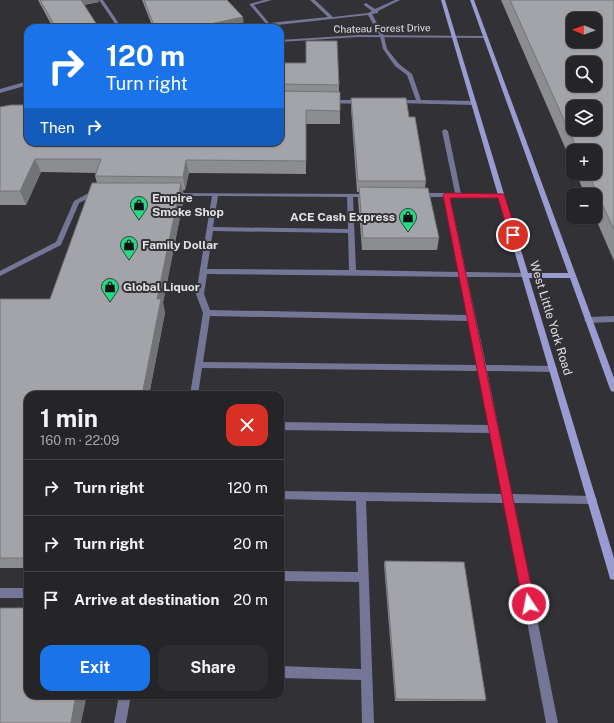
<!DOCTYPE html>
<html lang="en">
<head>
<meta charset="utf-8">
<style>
	:root { --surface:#252528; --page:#2d2d30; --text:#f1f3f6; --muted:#a3a5a8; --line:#424245; --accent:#1a73e8 }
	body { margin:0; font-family:"Public Sans",sans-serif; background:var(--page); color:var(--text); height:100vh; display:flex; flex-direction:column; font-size:15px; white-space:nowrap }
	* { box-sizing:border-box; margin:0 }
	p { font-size:13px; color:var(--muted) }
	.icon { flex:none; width:22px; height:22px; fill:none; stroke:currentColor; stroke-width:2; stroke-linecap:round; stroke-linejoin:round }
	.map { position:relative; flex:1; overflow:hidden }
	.sheet { position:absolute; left:24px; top:391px; width:260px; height:308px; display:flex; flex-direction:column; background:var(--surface); border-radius:12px; box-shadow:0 1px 3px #0004,0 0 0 1px var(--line) }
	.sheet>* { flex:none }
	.guide { position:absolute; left:24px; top:24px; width:260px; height:122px; border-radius:12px; box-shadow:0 1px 3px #0004,0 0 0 1px var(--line); background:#1a73e8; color:#fff; overflow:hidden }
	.needle { width:26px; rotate:271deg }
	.buttons { position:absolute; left:566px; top:12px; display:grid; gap:8px }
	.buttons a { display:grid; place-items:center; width:36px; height:36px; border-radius:8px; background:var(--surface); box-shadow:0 1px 3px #0004,0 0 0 1px var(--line); font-size:20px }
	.pin { position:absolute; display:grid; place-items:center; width:34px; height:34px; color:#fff; margin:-17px; border:2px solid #fff; border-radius:50%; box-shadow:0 1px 4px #0007 }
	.me { position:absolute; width:44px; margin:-22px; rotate:349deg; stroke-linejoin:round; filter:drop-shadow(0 0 3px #0008) }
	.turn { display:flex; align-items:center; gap:14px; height:84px; padding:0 16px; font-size:18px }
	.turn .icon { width:52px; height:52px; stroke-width:2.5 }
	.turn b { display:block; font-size:28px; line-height:34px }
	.then { display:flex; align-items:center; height:38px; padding:0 16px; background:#0003; gap:8px; font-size:15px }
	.round { display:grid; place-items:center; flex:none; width:42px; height:42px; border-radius:12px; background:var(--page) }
	.headline { display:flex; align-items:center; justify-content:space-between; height:68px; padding:0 16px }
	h1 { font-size:24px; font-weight:700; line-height:30px }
	.button { display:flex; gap:8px; margin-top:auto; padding:8px 16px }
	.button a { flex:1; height:46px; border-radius:12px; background:var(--accent); color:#fff; font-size:16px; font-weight:700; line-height:46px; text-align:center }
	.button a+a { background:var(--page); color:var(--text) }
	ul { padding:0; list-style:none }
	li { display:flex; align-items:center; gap:12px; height:56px; padding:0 16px; border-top:1px solid var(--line) }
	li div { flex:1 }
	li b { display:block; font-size:15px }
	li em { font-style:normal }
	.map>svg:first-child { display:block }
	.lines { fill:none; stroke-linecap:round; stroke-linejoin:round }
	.service { fill:#757597; fill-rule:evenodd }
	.minor { fill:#757597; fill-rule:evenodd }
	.secondary { fill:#9a9bd0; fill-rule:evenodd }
	.wall { fill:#8c8d91 }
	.shaded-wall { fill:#727376 }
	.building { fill:#a3a4a9; stroke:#727376; fill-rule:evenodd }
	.route { fill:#e11d48; stroke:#92132f }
	.labels { text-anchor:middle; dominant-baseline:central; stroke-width:4; stroke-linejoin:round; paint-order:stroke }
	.far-street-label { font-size:10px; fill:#e3e3e6; stroke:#313136 }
	.poi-label { font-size:12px; font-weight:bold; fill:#e3e3e6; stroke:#313136; text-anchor:start }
	.street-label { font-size:12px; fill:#e3e3e6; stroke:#313136 }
</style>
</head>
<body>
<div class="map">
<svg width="614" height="723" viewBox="0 0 614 723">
	<rect width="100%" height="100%" fill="#313136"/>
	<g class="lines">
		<path class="service" d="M99,0H103L122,28H118Z
			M264,0H272L254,5L269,23L328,17L310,0H315L333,17L368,13L372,11L364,5V4L366,3L375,9L395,0H400L378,11V13L372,14L384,36L387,49L399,64L412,74L421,100L474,101L477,103L474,105L396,103L395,102L398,100H416L407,75L395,66L383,49L380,36L368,15L268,26L249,4Z
			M330,100H362L365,102L362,104L328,103L327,102Z
			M445,129L448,131L461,194H501L504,196L501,198L450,197L466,272L525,273L529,275L525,277H467L486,365L553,366L556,367L557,369L556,371L553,372L487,371L512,494L592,496L595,497L597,500L595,503L592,504L514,503L558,723H546L505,503L366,501L374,723H362L361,680L280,678V666L361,669L359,582L280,581V571L358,572L356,501L280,499V491L503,494L491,433L280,430V422L490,425L479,371L202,368L198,395H190L203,313L196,294L212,196H174L172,195V193L370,194V196L368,197H353L356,270L459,272L443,197H420L417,195L420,193H455L442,131ZM218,196L347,197L348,229L213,227ZM213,231L348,233L349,270L207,269ZM207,274L460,277L467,315L210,310L204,294ZM210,316L469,321L478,365L203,362Z
			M96,192L99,194L98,195L91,197L79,203L61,245L0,276V271L56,242L74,201L87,194Z
			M614,316V322L588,323L584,320L588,317Z
			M0,588H28V598H0Z
			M119,695H131L126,723H114Z"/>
		<path class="minor" d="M358,35L485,36L487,37L485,38L358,37L280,42V40Z
			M28,81V85L0,93V89Z"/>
		<path class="secondary" d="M441,0H445L528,273H568L470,0H474L614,378V392L611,391L610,389L570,278H529L614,558V580L610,579L609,575Z"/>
	</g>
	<path class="wall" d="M38,0H98L99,2L84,5L99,28H53Z
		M142,0H227L244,27L240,28H153Z
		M501,0H614V261L595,217V195H585L576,173H595V151H573V166Z
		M280,63L339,85V92L340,111V124H306V174L189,173L185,190H183L184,197L163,303L165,313L149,395H28V568H0V299H50L97,183L95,176L96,173L41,172L26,205H0V107L280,142Z
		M351,98L409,117L426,181L425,188L439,238L437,250H362L358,199L359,192H357L351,108Z
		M385,561L486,700L484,701H395L384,564Z"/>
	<path class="shaded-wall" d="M80,0H98L99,2L81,5Z
		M243,17L244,27L240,28H191Z
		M35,159L41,172L26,205L20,191Z
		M186,160L189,173L185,190L183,177Z
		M181,183L184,197L163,303L165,313L149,395H142L157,299Z
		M76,695H87L81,723H71Z"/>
	<path class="building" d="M40,0H81L99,28H56Z
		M144,0H227L243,17L191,28H155Z
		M510,0H614V230L588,173H595V151H578ZM573,19H595V41H573ZM573,63H595V85H573ZM573,107H595V129H573Z
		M306,41H337L339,85L280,84V63H306Z
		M280,91L340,92V111L306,110V161L186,160L183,177L95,176L101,159H35L20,191H0V107L11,105H28V142H280Z
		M351,98H406L409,117H415L426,181H358Z
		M92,183H181L157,299H161L142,395H28V558H0V299H50Z
		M359,187L428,188L439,238H363Z
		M385,561L464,562L486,700L396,699Z
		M0,608H28V695H76L71,723H0Z"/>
	<path class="route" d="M446,193L504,194L517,235L513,238L509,235L498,198H450L535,604L533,608L529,610L525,608L523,604L443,195Z"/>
	<defs>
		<symbol id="shop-pin" viewBox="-11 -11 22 30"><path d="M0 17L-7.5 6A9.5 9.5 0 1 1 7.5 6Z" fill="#27d885" stroke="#313136"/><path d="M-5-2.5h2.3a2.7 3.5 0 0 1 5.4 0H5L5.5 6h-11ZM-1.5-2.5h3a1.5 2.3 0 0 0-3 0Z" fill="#111"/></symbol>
	</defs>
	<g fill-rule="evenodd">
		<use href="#shop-pin" x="129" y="195" width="20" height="27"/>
		<use href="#shop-pin" x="398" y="207" width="20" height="27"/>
		<use href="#shop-pin" x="119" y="235" width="20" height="27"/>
		<use href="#shop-pin" x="100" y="277" width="20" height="27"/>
	</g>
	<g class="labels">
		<g class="far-street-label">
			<text transform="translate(382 28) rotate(-1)">Chateau Forest Drive</text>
		</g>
		<g class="poi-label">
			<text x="152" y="198">Empire<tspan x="152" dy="14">Smoke Shop</tspan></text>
			<text x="395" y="217" text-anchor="end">ACE Cash Express</text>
			<text x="142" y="245">Family Dollar</text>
			<text x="123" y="287">Global Liquor</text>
		</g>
		<g class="street-label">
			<text transform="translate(551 318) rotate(73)">West Little York Road</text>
		</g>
	</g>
</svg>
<div class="buttons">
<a><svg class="needle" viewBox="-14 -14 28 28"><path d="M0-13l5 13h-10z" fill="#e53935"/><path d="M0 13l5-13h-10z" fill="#a3a5a8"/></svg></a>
<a><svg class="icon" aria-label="search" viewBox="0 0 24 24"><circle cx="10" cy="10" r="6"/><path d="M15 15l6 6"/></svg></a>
<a><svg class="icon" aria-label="layers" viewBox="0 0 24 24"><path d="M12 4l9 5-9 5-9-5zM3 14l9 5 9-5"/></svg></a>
<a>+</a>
<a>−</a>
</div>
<div class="pin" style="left:513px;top:235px;background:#d93025"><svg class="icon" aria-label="arrive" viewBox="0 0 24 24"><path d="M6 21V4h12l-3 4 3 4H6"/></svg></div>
<svg class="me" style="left:529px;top:604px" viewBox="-20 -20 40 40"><circle r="17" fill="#e11d48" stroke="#fff" stroke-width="3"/><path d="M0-11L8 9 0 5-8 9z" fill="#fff"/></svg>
<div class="guide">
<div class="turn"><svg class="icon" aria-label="right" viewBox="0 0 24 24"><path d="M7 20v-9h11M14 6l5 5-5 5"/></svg><div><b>120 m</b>Turn right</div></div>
<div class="then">Then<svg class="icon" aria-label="right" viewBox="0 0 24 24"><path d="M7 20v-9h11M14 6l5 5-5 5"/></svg></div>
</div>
<section class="sheet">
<div class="headline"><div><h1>1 min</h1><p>160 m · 22:09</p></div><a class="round" style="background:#d93025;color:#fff"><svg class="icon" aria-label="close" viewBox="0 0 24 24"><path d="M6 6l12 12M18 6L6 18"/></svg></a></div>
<ul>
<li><svg class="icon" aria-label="right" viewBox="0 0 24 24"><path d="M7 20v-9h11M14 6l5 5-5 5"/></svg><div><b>Turn right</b></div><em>120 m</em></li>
<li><svg class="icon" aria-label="right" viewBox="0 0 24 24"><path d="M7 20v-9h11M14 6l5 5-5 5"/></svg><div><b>Turn right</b></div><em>20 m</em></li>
<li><svg class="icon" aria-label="arrive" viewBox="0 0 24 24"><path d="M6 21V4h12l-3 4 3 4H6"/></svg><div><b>Arrive at destination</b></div><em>20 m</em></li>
</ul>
<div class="button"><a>Exit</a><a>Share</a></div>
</section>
</div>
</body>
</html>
